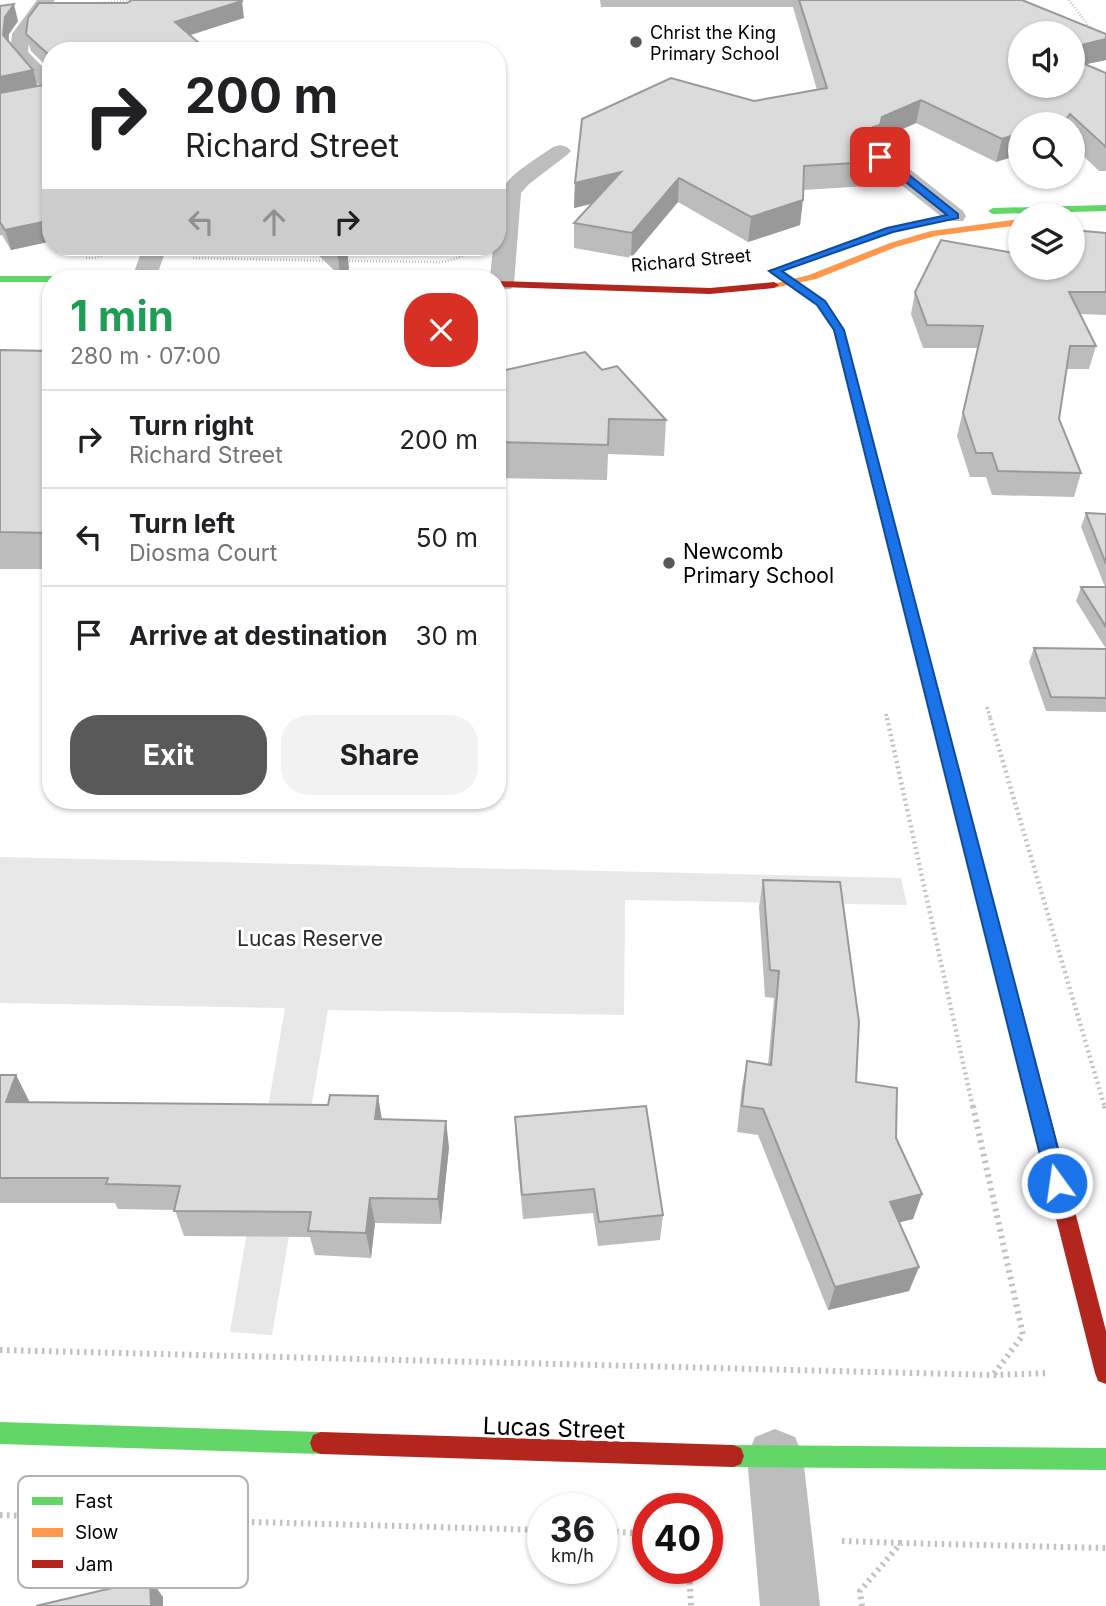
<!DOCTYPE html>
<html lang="en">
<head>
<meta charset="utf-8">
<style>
	:root { --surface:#fff; --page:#f2f2f2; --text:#202124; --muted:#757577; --line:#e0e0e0; --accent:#595959 }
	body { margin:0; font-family:Inter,sans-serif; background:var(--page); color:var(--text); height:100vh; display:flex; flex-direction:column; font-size:26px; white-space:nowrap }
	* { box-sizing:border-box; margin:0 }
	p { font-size:23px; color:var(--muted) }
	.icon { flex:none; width:38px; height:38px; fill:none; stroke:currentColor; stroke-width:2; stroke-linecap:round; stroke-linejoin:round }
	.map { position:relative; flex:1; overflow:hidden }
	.details { position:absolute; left:42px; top:270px; width:464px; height:539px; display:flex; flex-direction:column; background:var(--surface); border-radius:28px; box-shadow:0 2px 5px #0004 }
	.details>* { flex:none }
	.top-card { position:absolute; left:42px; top:42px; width:464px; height:214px; border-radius:28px; box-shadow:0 2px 5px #0004; background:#fff; color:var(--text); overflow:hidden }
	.tools { position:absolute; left:1008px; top:21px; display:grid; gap:14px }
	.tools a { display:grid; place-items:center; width:77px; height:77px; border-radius:50%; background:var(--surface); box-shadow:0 2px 5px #0004; font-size:35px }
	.speed { position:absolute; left:527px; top:1493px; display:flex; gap:14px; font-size:35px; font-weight:700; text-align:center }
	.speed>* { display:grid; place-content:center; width:91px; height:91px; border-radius:50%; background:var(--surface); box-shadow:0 2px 5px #0004; line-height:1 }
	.speed small { font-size:18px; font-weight:400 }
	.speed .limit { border:10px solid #d22; background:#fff; color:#111 }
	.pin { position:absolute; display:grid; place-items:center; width:60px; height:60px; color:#fff; margin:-30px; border-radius:14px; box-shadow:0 4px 10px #0006 }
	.me { position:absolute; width:77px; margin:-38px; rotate:346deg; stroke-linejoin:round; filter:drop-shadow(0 0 5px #0008) }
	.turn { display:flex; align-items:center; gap:24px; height:147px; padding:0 28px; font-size:32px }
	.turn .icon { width:91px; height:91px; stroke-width:2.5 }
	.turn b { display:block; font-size:49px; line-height:60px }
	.lanes { display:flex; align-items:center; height:66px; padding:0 28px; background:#0003; justify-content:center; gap:35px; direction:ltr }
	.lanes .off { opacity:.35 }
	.round { display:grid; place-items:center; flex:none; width:74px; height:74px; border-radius:28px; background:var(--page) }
	.overview { display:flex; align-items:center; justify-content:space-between; height:119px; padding:0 28px }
	h1 { font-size:42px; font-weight:700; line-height:52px; color:#1e9e55 }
	.primary-button { display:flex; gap:14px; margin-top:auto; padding:14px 28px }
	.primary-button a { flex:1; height:80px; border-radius:28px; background:var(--accent); color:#fff; font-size:28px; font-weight:700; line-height:80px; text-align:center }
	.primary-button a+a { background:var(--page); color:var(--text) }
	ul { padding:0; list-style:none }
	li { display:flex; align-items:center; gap:21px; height:98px; padding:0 28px; border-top:2px solid var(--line) }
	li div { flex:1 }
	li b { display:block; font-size:26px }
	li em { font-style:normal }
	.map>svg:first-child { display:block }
	.green { fill:#e8e8e8 }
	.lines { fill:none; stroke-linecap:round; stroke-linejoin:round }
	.path-far3 { stroke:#c2c2c2; stroke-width:2.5; stroke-dasharray:1 2; stroke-linecap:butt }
	.path-far2 { stroke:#c2c2c2; stroke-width:3.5; stroke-dasharray:2 2.5; stroke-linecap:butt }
	.path-far1 { stroke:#c2c2c2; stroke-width:4.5; stroke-dasharray:2 3.5; stroke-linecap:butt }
	.path { stroke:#c2c2c2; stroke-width:6; stroke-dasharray:2.5 4.5; stroke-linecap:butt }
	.street { fill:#bdbdbd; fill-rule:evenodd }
	.fast { fill:#63d668; fill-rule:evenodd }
	.slow { fill:#ff974d; fill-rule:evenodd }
	.jam { fill:#b3261e; fill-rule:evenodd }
	.wall { fill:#bcbcbc }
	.shaded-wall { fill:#999 }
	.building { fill:#dbdbdb; stroke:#999; stroke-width:2 }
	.route { fill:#1a73e8; stroke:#114b97; stroke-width:2 }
	.poi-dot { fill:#595959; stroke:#fff; stroke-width:2.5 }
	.labels { text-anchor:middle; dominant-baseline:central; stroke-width:6; stroke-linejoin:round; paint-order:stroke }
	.far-poi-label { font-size:18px; fill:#000; stroke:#fff; text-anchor:start }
	.far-street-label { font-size:18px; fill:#000; stroke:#fff }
	.poi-label { font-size:21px; fill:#000; stroke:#fff; text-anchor:start }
	.park-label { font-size:21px; fill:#2c2c2c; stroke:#fff }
	.near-street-label { font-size:24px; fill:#000; stroke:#fff }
	.key { fill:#fff; stroke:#b2b2b2; stroke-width:2 }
	.key-label { font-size:19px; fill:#000 }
</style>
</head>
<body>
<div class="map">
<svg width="1106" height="1606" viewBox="0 0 1106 1606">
	<rect width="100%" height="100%" fill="#fff"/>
	<path class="green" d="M0,857L901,878L907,905L625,900L624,1015L328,1010L272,1335L230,1332L285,1008L0,1003Z"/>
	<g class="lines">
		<path class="path-far3" d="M1069,0L1094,33
			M102,3L135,0
			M86,258H95L111,252
			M193,258L327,261
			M343,261L444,262L463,256"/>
		<path class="path-far2" d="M987,707L991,720
			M886,714L887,720"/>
		<path class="path-far1" d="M887,718L973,1108
			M990,718L1105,1108"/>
		<path class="path" d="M973,1106L1023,1335L994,1374
			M1105,1106L1106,1111
			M0,1350L994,1375L1049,1373
			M0,1515L542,1530
			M602,1531L648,1534
			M707,1536L725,1537
			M842,1541L900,1543
			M689,1568L691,1606
			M862,1606L860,1591L901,1543L1106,1548"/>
		<path class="street" d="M37,0H55L30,34L28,52L51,75V93L44,91L10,53L12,34Z
			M560,145L567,147L571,151L567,155L529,184L521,193L514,284L511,289L497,290V278H490L493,247H497C497,180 499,184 553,147Z
			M880,151L888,152L963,211L966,216L963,221H947L872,162L869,157L872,152Z
			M143,247H167L156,278H132Z
			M775,1429L795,1437L803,1457L820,1606H760L747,1457L755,1437Z"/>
		<path class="fast" d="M1106,205V211L993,214L988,211L993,208Z
			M0,276H51L55,278H51V282H0Z
			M0,1422L321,1432L329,1435L332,1443L329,1451L321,1454L0,1444Z
			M733,1445L1106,1448V1470L733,1467L725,1464L722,1456L725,1448Z"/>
		<path class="slow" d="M1020,219V225L935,236L896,247L816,279L774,288L769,285L809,275L890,243L931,231Z
			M932,689L939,694L1049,1111L1046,1117L1039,1119L1032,1117L1029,1111L925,694Z"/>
		<path class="jam" d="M770,269H778L825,301L844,330L939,694L937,697H927L925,694L834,330L817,305L770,273Z
			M497,281L710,288L774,282L779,285L774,288L710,294L497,287Z
			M1039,1103L1046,1105L1049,1111L1106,1331V1384L1098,1381L1095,1373L1029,1111L1032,1105Z
			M321,1432L733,1445L741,1448L744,1456L741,1464L733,1467L321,1454L313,1451L310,1443L313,1435Z"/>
	</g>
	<path class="wall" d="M600,0H1022L1106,34V60L1086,64L1106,73V171H1099L1073,146V124H1020L996,162L916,123L878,140L876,149H875L868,186L803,190L800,225L748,242L678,202L631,258L574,248V223L592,203L574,208L575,183L754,101L817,90L793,7H601Z
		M0,6L18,21L9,34V42L37,86L49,84V69L31,51L26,34L244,18L51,51V246L48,242L11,250L2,235H0Z
		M1106,233V315L1080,314L1096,346L1089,369H1067L1059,419L1081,473L1074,497L992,495L986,477H970L957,436L978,348H923L911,314L915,292L1020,268Z
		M310,247H346L349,269L340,276Z
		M0,350L51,351V569H0Z
		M602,370L666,420L664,456L608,454L607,480L497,478V372Z
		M1086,513L1106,514V712L1046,711L1029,662L1034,648L1106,649L1076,601L1081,587H1105L1081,527Z
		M763,880L856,1082L896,1138L922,1194L913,1219L899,1222L919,1267L909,1291L828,1310L758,1135L737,1132L742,1087L747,1061L768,1065L774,998L765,997L759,907Z
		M0,1075H16L29,1101L28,1103L328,1105L378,1096L382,1119L449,1147L441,1224L375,1223L371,1258L315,1255L310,1237L184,1236L175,1210L118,1209L115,1203H0Z
		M515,1117L663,1215L660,1240L598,1246L593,1213L523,1219L516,1143Z"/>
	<path class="shaded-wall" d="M242,1L244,18L178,39L175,22Z
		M14,4L18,21L9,34L7,53L3,35L5,17Z
		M1106,39V60L1073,67V47Z
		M33,70L38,88L0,96V77Z
		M921,100L916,123L878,140L876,149H875L868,186L872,162L870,135L873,127L882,117Z
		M1070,114L1067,124H1048Z
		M1020,133V155L996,162L1002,139Z
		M621,172V197L574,208L575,183Z
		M679,178L678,202L631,258L632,233Z
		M803,200L800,225L748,242L751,217Z
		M42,222L48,242L11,250L5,230Z
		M55,247H61L56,253Z
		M385,247H398L386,250Z
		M347,248L349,269L340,276L338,256Z
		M16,1075L29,1101L20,1128L6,1102Z
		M378,1096L382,1122L375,1119Z
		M446,1121L449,1147L441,1224L438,1199Z
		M922,1194L913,1219L881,1227L890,1202Z
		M370,1198L375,1223L371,1258L366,1233Z
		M919,1267L909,1291L828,1310L835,1287Z
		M150,1579L163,1597V1606H151Z"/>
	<path class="building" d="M132,0H241L242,1L175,22L208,51H51V233L42,222L5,230L0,222V93L49,84V55L26,34L28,18L39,3H127Z
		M799,0H1022L1106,34V39L1073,47V33H1020V86H1073V59L1106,73V147L1070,114L1067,118L1048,124H1020V133L1002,139L921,100L882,117L880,125L873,127L870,135L876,142L872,162L804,166L803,200L751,217L679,178L632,233L574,223L621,172L575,183L582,119L671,78L754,101L827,88Z
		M14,4L5,17L3,35L33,70L0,77V6Z
		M1073,230L1106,233V292H1069L1096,346H1070L1059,419L1081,473L998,471L992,453H976L963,413L983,326L927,325L915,292L941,240L1020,254V268H1073Z
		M328,247H346L347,248L338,256Z
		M0,350L51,351V533L0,532Z
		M585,352L602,370L617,366L666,420L609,419L608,445L497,442V372Z
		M1086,513L1106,514V564Z
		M1081,587H1106V627Z
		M1034,648L1106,649V698L1051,697Z
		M763,880L840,882L859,1022L856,1082L897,1088L896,1138L922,1194L890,1202L919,1267L835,1287L763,1109L742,1106L747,1061L771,1065L779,971L770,970Z
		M0,1075H16L6,1102L328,1105L330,1095L378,1096L375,1119L446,1121L438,1199L370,1198L366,1233L308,1231L311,1212L174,1211L180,1186L106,1184L108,1178H0Z
		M646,1106L663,1215L599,1222L594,1189L522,1195L515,1117Z
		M150,1579L151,1606H36Z"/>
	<path class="route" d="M877,155H884L958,214V218L893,232L782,271L825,301L844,330L1067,1183L1064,1189L1057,1192L1050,1189L1047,1183L834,330L817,305L769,271L887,228L947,215L877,159Z"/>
	<g class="poi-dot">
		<circle cx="636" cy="42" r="7"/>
		<circle cx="669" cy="563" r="7"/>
	</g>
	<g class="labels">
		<g class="far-poi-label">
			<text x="650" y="32">Christ the King<tspan x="650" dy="21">Primary School</tspan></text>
		</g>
		<g class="far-street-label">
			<text transform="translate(691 260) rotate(-5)">Richard Street</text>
		</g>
		<g class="poi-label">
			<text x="683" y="551">Newcomb<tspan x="683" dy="24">Primary School</tspan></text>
		</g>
		<g class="park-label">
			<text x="310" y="938">Lucas Reserve</text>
		</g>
		<g class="near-street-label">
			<text transform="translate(554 1428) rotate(2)">Lucas Street</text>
		</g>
	</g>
	<rect x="18" y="1476" width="230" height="112" rx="10" class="key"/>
	<rect x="32" y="1497" width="31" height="8" fill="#63d668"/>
	<rect x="32" y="1528" width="31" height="9" fill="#ff974d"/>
	<rect x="32" y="1560" width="31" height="8" fill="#b3261e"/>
	<g class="key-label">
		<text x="75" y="1508">Fast</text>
		<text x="75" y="1539">Slow</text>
		<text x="75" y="1571">Jam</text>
	</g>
</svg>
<div class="tools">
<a><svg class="icon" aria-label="sound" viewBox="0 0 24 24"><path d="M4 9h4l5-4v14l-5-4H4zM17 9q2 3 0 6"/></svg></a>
<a><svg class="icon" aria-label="search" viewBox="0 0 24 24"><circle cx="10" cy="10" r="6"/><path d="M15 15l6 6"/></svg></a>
<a><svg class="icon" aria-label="layers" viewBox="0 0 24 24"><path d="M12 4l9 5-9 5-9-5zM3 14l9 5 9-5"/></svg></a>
</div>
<div class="speed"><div>36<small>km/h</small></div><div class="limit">40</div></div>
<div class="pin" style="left:880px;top:157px;background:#d93025"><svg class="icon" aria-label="arrive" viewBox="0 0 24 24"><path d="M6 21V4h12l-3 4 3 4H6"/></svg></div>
<svg class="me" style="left:1057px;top:1183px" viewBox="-20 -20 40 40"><circle r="17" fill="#1a73e8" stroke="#fff" stroke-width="3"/><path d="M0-11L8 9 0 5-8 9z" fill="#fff"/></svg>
<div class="top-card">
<div class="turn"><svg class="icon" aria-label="right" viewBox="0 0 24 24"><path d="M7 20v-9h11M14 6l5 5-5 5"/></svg><div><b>200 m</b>Richard Street</div></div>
<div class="lanes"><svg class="icon off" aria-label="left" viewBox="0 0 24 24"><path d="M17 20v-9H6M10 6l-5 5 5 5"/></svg><svg class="icon off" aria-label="ahead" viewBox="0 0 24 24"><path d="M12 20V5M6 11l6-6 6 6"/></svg><svg class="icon" aria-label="right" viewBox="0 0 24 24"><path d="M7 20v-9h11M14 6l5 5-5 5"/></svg></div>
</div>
<section class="details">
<div class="overview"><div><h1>1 min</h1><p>280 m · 07:00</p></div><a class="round" style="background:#d93025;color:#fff"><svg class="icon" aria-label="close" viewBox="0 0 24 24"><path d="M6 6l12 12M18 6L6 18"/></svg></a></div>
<ul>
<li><svg class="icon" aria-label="right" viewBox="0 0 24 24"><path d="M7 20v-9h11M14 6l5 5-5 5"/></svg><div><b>Turn right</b><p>Richard Street</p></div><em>200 m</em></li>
<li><svg class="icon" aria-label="left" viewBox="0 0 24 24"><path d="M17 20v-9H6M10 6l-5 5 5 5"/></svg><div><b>Turn left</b><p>Diosma Court</p></div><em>50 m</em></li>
<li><svg class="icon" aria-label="arrive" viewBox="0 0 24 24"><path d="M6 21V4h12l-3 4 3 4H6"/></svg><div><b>Arrive at destination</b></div><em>30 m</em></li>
</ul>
<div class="primary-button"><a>Exit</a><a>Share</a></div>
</section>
</div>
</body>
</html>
